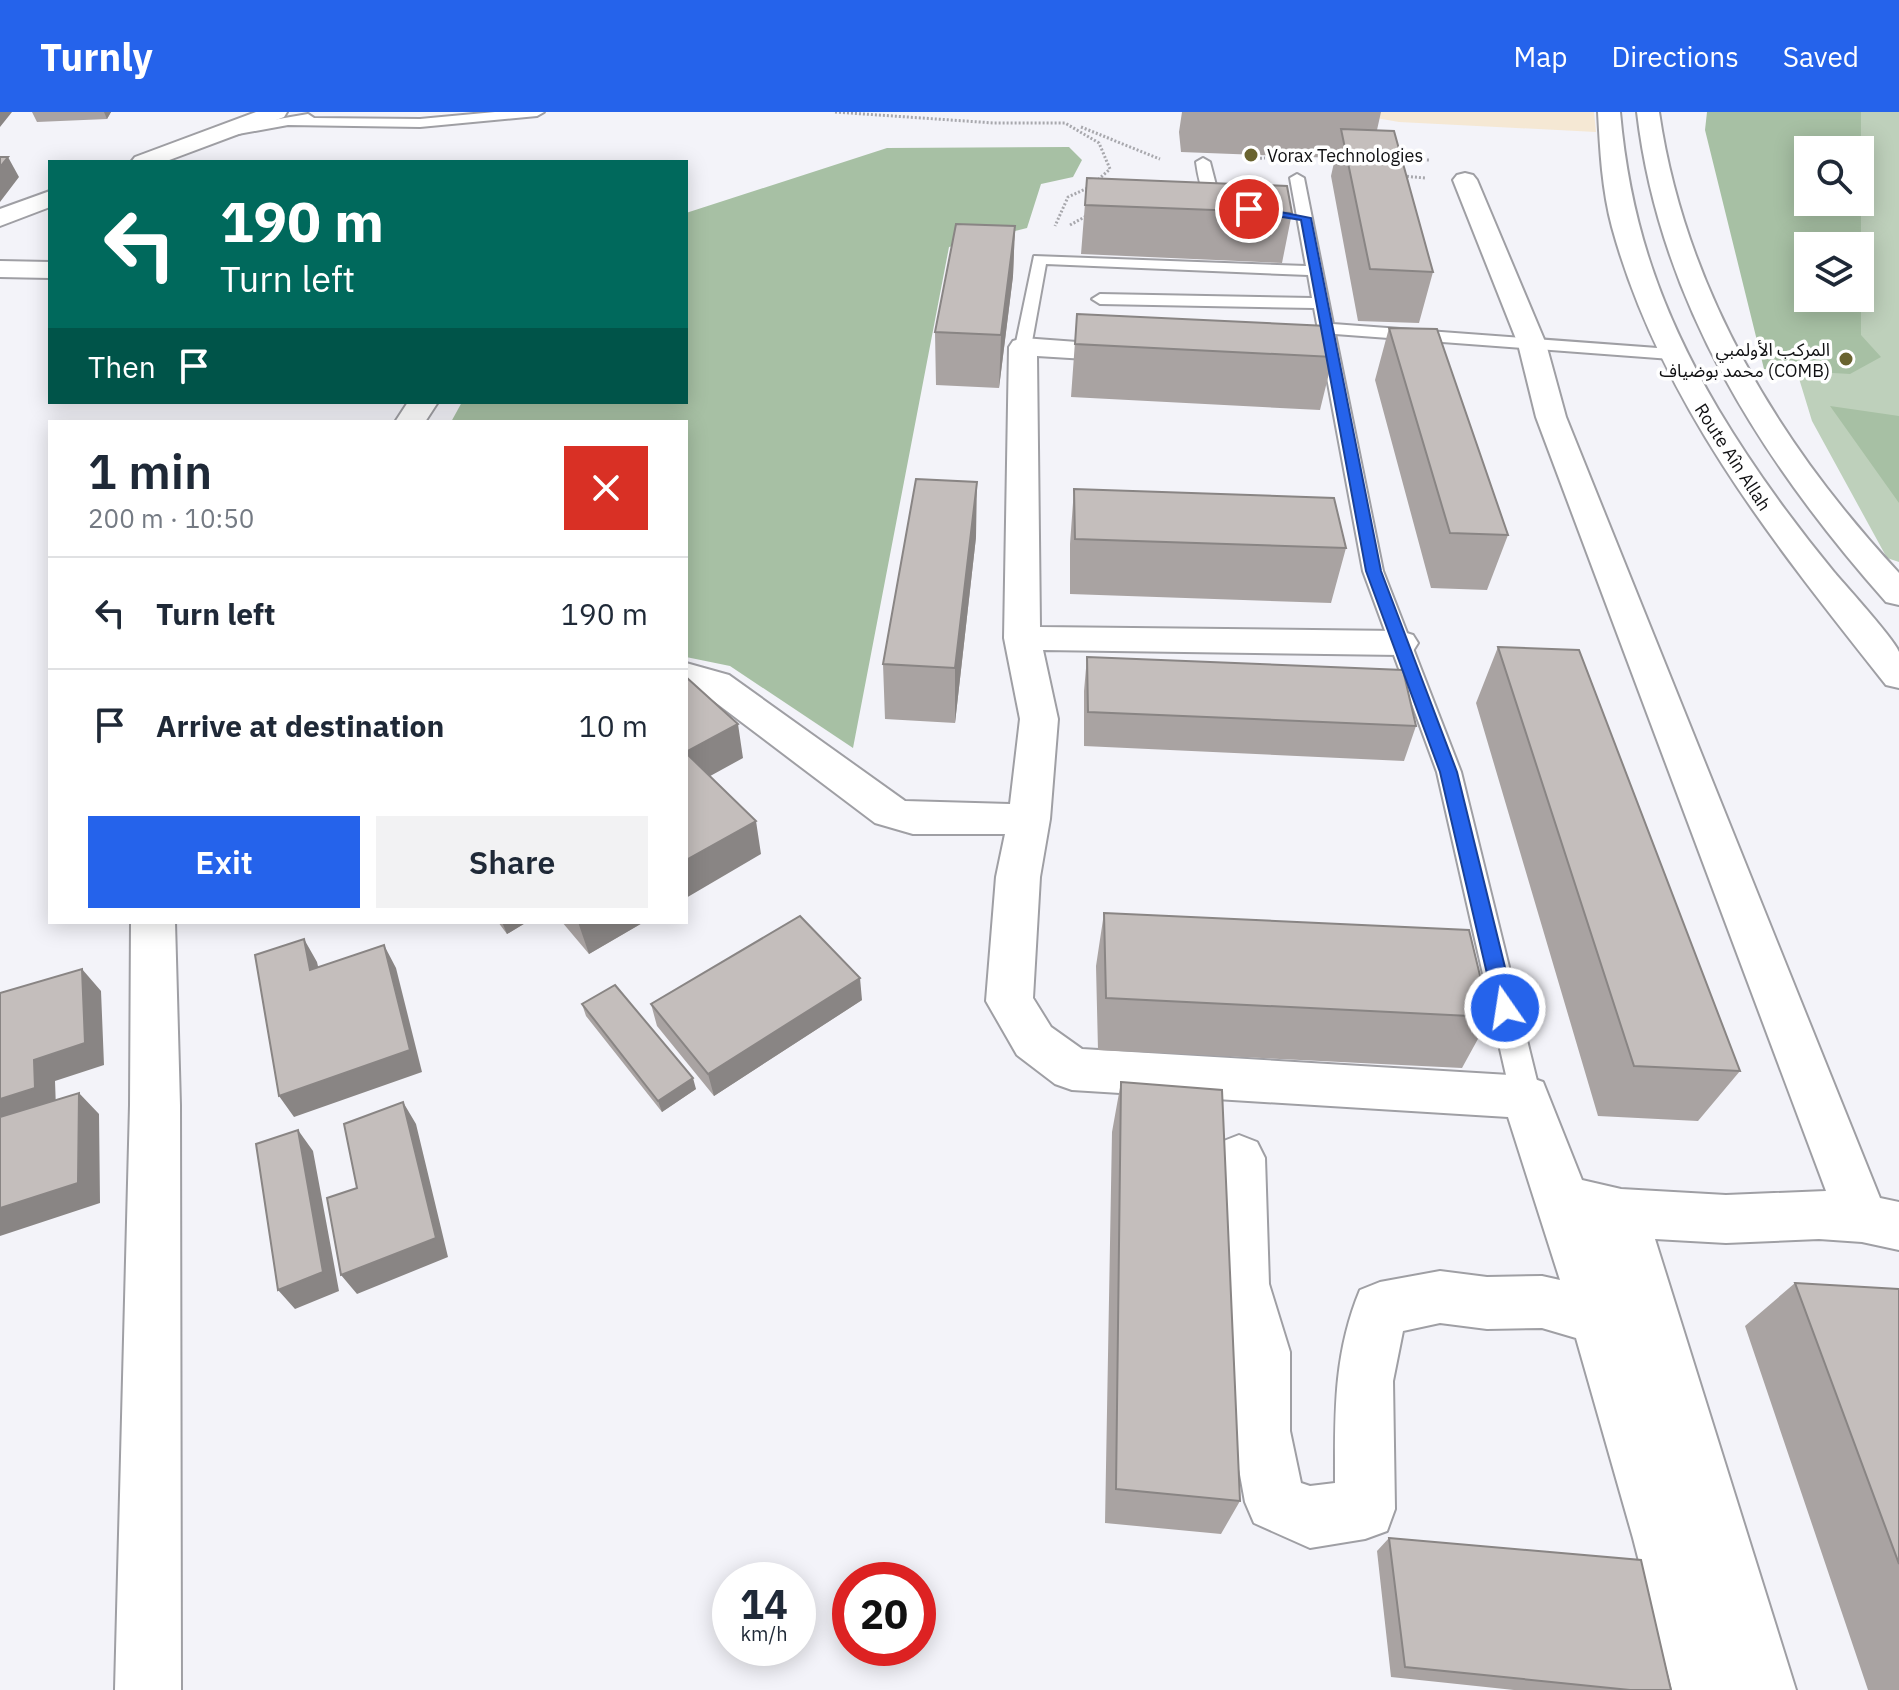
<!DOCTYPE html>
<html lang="en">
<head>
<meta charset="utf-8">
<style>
	:root { --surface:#fff; --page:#f2f2f3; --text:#1f2937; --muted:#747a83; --line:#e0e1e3; --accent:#2563eb }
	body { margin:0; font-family:"IBM Plex Sans","Noto Sans Arabic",sans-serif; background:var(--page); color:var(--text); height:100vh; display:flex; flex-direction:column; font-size:30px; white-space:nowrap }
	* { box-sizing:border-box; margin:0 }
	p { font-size:26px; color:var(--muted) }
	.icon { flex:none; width:44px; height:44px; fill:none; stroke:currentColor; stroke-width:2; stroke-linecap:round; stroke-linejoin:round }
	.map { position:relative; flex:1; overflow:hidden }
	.panel { position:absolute; left:48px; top:308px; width:640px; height:504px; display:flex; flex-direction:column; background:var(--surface); border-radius:0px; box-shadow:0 4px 20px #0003 }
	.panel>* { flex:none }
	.banner { position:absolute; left:48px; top:48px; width:640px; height:244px; border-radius:0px; box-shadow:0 4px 20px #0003; background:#00695c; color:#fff; overflow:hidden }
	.controls { position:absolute; left:1794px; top:24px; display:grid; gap:16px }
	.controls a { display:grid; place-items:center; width:80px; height:80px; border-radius:0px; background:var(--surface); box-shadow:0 4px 20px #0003; font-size:40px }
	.speed { position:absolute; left:712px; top:1450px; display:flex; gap:16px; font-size:40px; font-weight:700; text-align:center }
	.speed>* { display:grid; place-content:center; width:104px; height:104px; border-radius:50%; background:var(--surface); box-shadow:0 4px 20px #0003; line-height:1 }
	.speed small { font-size:20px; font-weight:400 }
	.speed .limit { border:12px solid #d22; background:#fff; color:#111 }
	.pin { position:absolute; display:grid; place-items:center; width:68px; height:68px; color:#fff; margin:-34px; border:4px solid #fff; border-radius:50%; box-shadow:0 2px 8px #0007 }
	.me { position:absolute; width:88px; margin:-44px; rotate:347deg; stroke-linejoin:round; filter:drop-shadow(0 0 6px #0008) }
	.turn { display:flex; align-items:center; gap:28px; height:168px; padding:0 40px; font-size:36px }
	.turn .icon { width:104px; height:104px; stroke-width:2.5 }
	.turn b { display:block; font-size:56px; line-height:68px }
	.then { display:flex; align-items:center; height:76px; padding:0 40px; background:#0003; gap:16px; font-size:30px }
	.round { display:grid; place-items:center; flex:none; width:84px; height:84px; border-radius:0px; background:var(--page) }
	.overview { display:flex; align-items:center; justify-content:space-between; height:136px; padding:0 40px }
	h1 { font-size:48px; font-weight:600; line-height:60px }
	.cta { display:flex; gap:16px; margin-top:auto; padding:16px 40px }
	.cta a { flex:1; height:92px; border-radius:0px; background:var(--accent); color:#fff; font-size:32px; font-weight:600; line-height:92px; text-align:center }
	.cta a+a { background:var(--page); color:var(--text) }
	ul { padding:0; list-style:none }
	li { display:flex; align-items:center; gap:24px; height:112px; padding:0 40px; border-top:2px solid var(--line) }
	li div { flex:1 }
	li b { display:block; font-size:30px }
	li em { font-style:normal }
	header { display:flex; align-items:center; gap:48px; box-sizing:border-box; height:112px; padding:0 40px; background:var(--accent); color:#fff }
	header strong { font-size:38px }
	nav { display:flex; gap:44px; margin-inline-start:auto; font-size:28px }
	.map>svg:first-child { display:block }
	.education { fill:#f5e8d4 }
	.green { fill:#bed0bb; fill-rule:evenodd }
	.forest { fill:#a7c0a4; fill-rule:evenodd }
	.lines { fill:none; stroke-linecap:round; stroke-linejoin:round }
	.lane-casing { stroke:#9f9fa4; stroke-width:4 }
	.street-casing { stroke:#9f9fa4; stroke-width:4 }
	.secondary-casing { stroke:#9f9fa4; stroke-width:4 }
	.path { stroke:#a8a8ad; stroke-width:3; stroke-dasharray:2 2; stroke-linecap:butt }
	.lane { fill:#fff; fill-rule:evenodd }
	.street { fill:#fff; fill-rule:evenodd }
	.secondary { fill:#fff; fill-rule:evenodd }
	.wall { fill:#a9a3a2 }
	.shaded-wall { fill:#898584 }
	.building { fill:#c4bebc; stroke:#898584; stroke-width:2 }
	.route { fill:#2563eb; stroke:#184099; stroke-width:2 }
	.poi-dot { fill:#69632f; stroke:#fff; stroke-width:3 }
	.labels { text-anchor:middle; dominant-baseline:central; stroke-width:7; stroke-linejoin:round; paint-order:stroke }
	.far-poi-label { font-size:18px; fill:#111113; stroke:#fff; text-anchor:start }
	.far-street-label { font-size:18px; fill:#111113; stroke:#fff }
</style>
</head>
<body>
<header>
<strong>Turnly</strong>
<nav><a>Map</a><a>Directions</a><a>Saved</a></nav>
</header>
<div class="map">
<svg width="1899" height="1578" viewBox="0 0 1899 1578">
	<rect width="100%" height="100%" fill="#f3f3f9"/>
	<path class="education" d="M1342,0H1594L1596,20L1399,10Z"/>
	<path class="green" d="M1707,0H1899V450L1887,446L1812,309L1764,152ZM1808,38H1860V90H1808ZM1808,134H1860V186H1808Z"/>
	<path class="forest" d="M1707,0H1861V223L1881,245L1850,262L1764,257L1705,18ZM1808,38H1860V90H1808ZM1808,134H1860V186H1808Z
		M1069,35L1082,48L1073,65L1041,72L1027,116L949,135L853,636L730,554L686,545V310H451L462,290H686V101L887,36Z
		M1830,294L1899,304V391Z"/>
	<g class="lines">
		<defs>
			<path id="lane" d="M495,0H544L537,4L420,15L288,13L227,24L220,20L227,16L308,2L314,6L420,7Z
				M1203,46L1210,50L1218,81L1232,90V96C1204,100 1199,71 1196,50Z
				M1297,62L1304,66L1333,212L1671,237L1680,242L1671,247L1335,222L1383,459L1461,660L1541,985L1536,994L1526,998L1516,994L1511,985L1437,660L1363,459L1314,196L1100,192L1092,187L1100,182L1312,186L1308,163L1046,152L1031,235L1023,240L1015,235L1034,144L1306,154L1290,66Z"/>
			<path id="street" d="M1465,61L1473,63L1477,68L1546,232L1566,305L1880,1086L1899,1090V1138L1862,1130L1819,1127L1726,1131L1655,1127L1796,1578H1672L1633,1426L1576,1226L1542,1216L1487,1217L1440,1211L1403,1219L1393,1269L1395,1397L1387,1419L1365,1427L1310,1436L1254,1411L1245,1390L1232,1319L1234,1240L1215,1172L1213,1046L1221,1030L1239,1023L1257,1030L1265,1046L1269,1172L1290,1240V1319L1301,1371L1310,1374L1335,1371C1335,1303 1333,1243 1360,1178L1380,1170L1440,1159L1487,1165L1542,1164L1560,1168L1508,1005L1072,978L1055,972L1017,943L986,889L996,765L1005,722H913L875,711L703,581L686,576V551L729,563L905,689L1010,692L1020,607L1004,526L1009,235L1013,229L1023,226L1145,235L1149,241L1145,247L1135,250L1037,244L1040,515L1400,519L1413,523L1418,531L1413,539L1400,543L1043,538L1058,607L1050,707L1040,765L1033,886L1051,915L1082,937L1526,964L1543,970L1582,1068L1621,1077L1726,1083L1826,1079L1536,305L1518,232L1453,68L1457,63Z
				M0,149L50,150V166L0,165Z
				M408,290H438L425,310H395Z
				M131,810H175L180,993L181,1578H115L130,993Z"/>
			<path id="secondary" d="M256,0H287L284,5L164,50H131L135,45Z
				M1598,0H1620C1630,112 1661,200 1718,297C1752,354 1792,409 1834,460C1845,473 1896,529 1899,540C1899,550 1899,566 1899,576L1886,573C1775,433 1660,290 1612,115C1602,78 1600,38 1598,0Z
				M1637,0H1659C1685,177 1779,332 1899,461V493L1886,490C1762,350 1659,189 1637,0Z
				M50,79V95L0,114V97Z"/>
		</defs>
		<use href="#lane" class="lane-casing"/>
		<use href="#street" class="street-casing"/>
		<use href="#secondary" class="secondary-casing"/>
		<path class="path" d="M835,0L994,11H1065L1099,31L1110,57L1090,75L1068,85L1055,114
			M1081,15L1160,47
			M1395,46L1429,48
			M1244,47L1265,46
			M1403,64L1425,66
			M1070,113L1090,102"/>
		<use href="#lane" class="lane"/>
		<use href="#street" class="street"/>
		<use href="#secondary" class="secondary"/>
	</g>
	<path class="wall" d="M32,0H111L107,7L37,10Z
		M1182,0H1381L1377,18L1433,160L1419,211L1358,209L1331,64L1335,46L1181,40L1179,20Z
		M1087,66L1292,101L1282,151L1081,142Z
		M1015,114L1013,164L999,276L936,273L935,220Z
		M1077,202L1333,245L1320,298L1071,285Z
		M1389,216L1508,423L1487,478L1431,476L1375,268Z
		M1074,377L1346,436L1331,491L1070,482V432Z
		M976,425L955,611L885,607L883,552Z
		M1498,535L1740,959L1698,1009L1598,1004L1476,591Z
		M1087,545L1416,614L1404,649L1084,634V579Z
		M1104,801L1490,905L1462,956L1098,938L1096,854Z
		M498,810H527L507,822Z
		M562,810H644L589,842Z
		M862,888L714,984L657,914L651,892Z
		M582,892L696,977L662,1000L586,904Z
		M1121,970L1240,1389L1221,1422L1105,1411L1112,1020Z
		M1795,1171L1899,1177V1578H1868L1745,1214Z
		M1389,1426L1671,1578H1514L1391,1565L1377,1439Z"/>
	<path class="shaded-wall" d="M0,0H12L0,15Z
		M104,0H111L107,7Z
		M8,45L19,65L0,90V55Z
		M1015,114L1013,164L999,276L1001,223Z
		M977,370L976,425L955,611V556Z
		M738,612L743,646L692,674L686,640Z
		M756,709L761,742L686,786V748Z
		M502,810H527L507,822Z
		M578,810H644L589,842Z
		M304,827L317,850L324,880L310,858Z
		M384,833L396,856L422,960L294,1005L279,984Z
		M82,857L101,879L104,953L55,969L56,997L0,1015V987L34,948Z
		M860,866L862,888L714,984L708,962Z
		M693,966L696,977L662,1000L658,989Z
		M79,981L99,1002L100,1091L0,1124V1096Z
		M403,990L416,1012L448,1145L357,1182L341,1163Z
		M298,1018L313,1039L339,1179L295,1197L278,1178Z"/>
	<path class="building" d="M1341,17L1394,19L1433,160L1370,157Z
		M0,45H8L0,55Z
		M1087,66L1287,74L1292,101L1085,93Z
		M956,112L1015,114L1001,223L935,220Z
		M1077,202L1327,214L1333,245L1075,232Z
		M1389,216L1437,217L1508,423L1450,421Z
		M916,367L977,370L955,556L883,552Z
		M1074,377L1334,386L1346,436L1075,427Z
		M1498,535L1579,538L1740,959L1634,954Z
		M1087,545L1403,558L1416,614L1088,600Z
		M686,565L738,612L686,640Z
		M686,641L756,709L686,748Z
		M1104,801L1469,818L1490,905L1106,886Z
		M800,804L860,866L708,962L651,892Z
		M304,827L310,858L384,833L410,938L279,984L255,843Z
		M82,857L85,931L34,948L35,976L0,987V881Z
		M615,873L693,966L658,989L582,892Z
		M1121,970L1222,978L1240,1389L1116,1377Z
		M79,981L78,1071L0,1096V1005Z
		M403,990L436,1126L341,1163L327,1086L357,1076L344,1012Z
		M298,1018L323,1160L278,1178L256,1032Z
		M1795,1171L1899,1177V1452Z
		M1389,1426L1641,1448L1671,1578H1630L1405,1555Z"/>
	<path class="route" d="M1249,94L1311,106L1381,459L1457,660L1515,896L1512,902H1498L1495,896L1440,660L1366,459L1301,108L1245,99L1244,97Z"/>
	<g class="poi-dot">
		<circle cx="1251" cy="43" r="8"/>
		<circle cx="1846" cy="247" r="8"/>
	</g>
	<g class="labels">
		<g class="far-poi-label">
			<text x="1267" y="43">Vorax Technologies</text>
			<text x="1830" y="237" text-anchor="end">المركب الأولمبي<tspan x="1830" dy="21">محمد بوضياف (COMB)</tspan></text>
		</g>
		<g class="far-street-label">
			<text transform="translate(1733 345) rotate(57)">Route Aîn Allah</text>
		</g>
	</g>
</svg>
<div class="controls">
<a><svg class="icon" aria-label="search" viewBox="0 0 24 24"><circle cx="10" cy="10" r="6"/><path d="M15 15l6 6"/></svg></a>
<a><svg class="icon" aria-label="layers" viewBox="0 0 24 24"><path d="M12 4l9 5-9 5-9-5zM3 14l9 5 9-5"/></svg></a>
</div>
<div class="speed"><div>14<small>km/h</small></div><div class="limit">20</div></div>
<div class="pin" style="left:1249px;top:97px;background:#d93025"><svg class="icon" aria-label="arrive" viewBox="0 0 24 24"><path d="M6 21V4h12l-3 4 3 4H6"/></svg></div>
<svg class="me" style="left:1505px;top:896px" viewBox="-20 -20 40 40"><circle r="17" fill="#2563eb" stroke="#fff" stroke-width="3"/><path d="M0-11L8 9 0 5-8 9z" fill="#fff"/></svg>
<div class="banner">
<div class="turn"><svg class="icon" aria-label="left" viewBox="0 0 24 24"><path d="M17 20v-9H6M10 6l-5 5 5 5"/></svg><div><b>190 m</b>Turn left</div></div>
<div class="then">Then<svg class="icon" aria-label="arrive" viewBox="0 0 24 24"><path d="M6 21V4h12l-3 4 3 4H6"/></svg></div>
</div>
<section class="panel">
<div class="overview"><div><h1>1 min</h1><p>200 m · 10:50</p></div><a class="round" style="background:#d93025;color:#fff"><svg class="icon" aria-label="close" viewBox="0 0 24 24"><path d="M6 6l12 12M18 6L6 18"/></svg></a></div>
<ul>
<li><svg class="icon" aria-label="left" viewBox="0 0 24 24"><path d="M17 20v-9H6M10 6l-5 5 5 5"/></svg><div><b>Turn left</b></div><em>190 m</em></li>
<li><svg class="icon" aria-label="arrive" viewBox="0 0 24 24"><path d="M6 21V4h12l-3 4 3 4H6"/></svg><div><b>Arrive at destination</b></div><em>10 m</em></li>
</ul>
<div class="cta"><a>Exit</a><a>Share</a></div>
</section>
</div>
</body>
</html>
